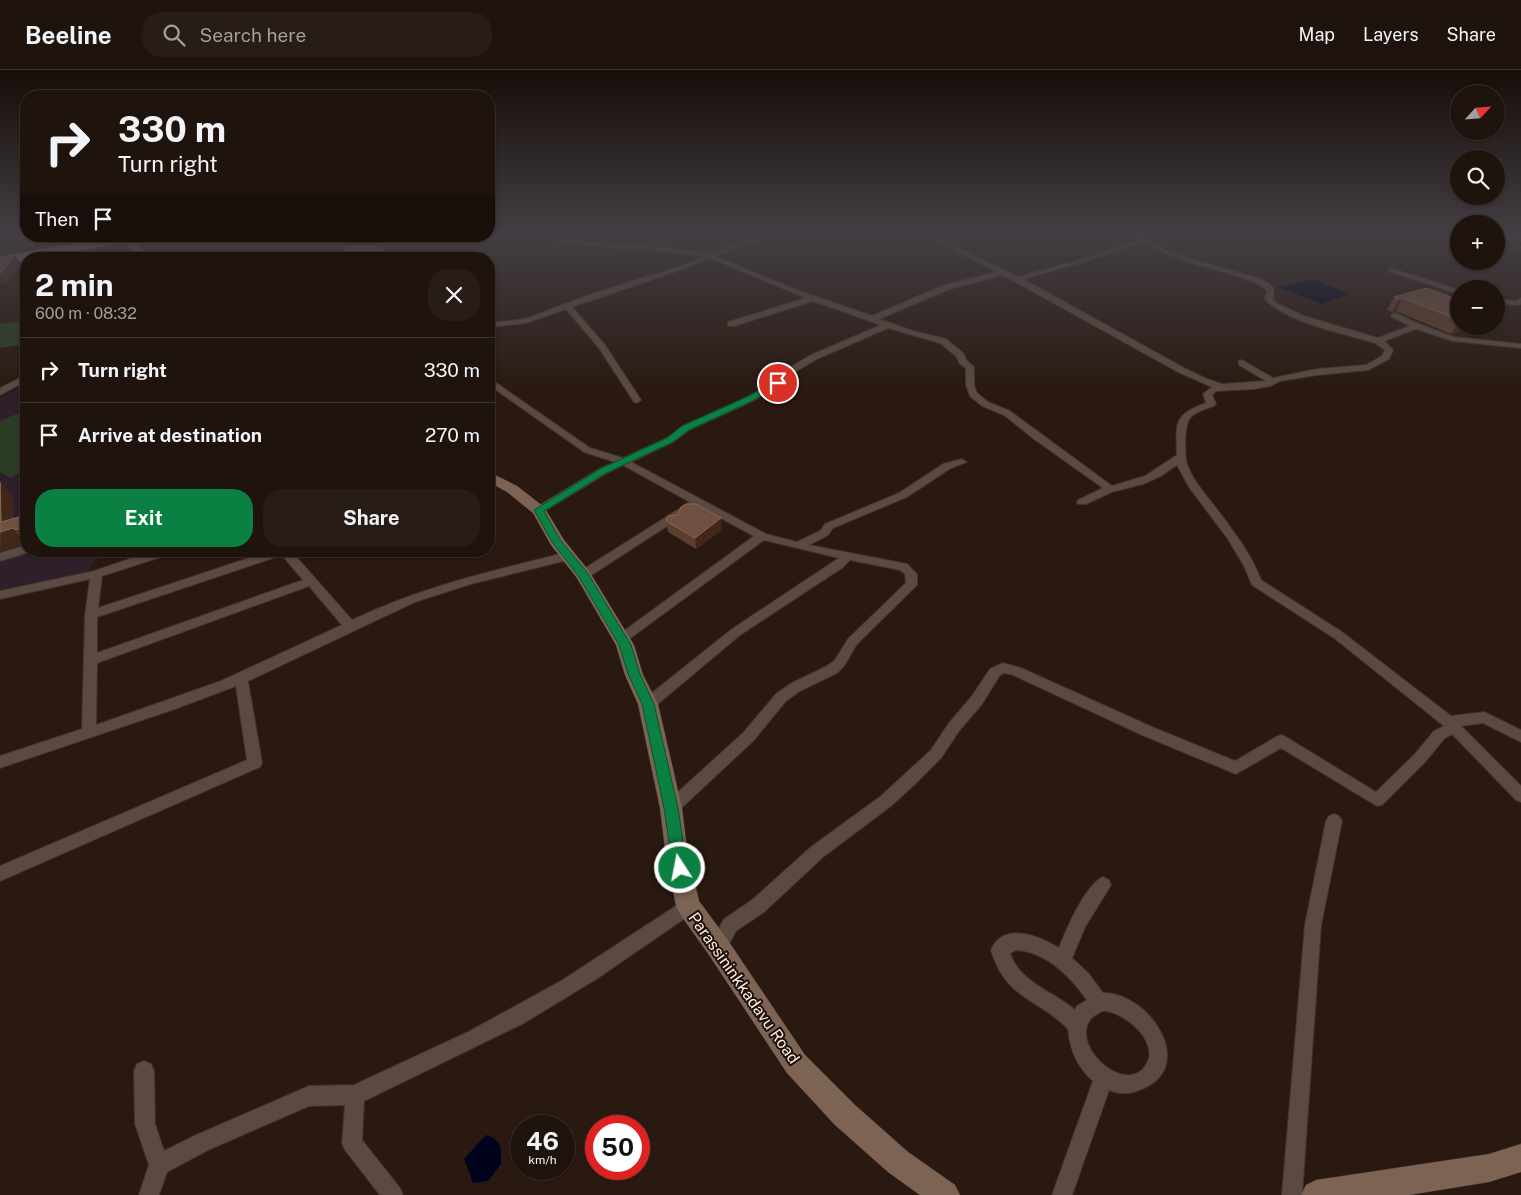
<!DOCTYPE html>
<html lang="en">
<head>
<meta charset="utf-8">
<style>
	:root { --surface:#1f130d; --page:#271c16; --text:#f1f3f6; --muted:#a19e9d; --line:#3c322e; --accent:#0b8043 }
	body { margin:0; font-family:"Public Sans",sans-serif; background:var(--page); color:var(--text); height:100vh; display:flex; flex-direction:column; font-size:19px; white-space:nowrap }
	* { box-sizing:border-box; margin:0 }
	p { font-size:16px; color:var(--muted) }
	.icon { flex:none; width:28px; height:28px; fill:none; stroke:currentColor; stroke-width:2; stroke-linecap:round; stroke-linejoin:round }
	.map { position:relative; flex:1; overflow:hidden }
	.drawer { position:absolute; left:20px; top:182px; width:475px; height:305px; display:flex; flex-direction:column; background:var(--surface); border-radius:20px; box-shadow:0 1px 4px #0004,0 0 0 1px var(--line) }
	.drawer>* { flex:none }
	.hud { position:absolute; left:20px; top:20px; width:475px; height:152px; border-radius:20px; box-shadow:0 1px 4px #0004,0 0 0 1px var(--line); background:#1f130d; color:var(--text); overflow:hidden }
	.needle { width:32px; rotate:64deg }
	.buttons { position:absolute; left:1450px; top:15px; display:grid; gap:10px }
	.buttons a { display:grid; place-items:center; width:55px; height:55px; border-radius:50%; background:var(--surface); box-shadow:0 1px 4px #0004,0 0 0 1px var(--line); font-size:25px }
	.speed { position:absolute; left:510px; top:1045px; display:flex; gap:10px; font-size:25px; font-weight:700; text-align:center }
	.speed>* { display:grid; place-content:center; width:65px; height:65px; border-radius:50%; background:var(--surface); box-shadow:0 1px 4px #0004,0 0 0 1px var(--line); line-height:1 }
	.speed small { font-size:12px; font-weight:400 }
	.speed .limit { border:8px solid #d22; background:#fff; color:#111 }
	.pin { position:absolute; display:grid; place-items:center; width:42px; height:42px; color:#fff; margin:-21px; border:2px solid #fff; border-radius:50%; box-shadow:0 1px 5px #0007 }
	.me { position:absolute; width:55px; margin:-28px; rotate:349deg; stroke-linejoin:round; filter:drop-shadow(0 0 4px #0008) }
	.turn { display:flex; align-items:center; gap:18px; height:105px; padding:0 15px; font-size:22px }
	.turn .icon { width:65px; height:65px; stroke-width:2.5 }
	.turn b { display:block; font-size:35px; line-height:42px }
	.then { display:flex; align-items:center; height:48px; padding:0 15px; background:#0003; gap:10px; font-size:19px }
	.round { display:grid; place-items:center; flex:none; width:52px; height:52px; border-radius:20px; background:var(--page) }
	.head { display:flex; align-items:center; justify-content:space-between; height:85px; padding:0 15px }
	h1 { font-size:30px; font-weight:700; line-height:38px }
	.button { display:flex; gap:10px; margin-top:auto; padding:10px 15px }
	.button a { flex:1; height:58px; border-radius:20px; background:var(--accent); color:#fff; font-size:20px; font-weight:700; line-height:58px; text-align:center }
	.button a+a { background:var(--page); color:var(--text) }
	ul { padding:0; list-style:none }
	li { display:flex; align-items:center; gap:15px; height:65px; padding:0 15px; border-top:1px solid var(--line) }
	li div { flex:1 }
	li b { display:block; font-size:19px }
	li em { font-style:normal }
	header { display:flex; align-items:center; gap:30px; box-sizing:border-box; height:70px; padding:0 25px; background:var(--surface); border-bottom:1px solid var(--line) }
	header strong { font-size:24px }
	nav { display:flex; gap:28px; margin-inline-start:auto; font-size:18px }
	.search { width:350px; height:45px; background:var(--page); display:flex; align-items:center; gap:12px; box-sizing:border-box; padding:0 18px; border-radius:20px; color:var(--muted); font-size:19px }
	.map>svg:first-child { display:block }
	.education { fill:#2e1f2b }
	.green { fill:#2b3c25 }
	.water { fill:#00031b }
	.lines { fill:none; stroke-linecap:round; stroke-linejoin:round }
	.street-casing { stroke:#42332b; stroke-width:2 }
	.secondary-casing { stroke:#42332b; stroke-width:1 }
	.highway-casing { stroke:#42332b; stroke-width:2 }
	.street { fill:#5a4a41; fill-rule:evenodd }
	.secondary { fill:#7d6354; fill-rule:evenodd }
	.highway { fill:#af8770; fill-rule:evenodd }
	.wall { fill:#5f3d2c }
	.shaded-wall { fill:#422719 }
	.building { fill:#6f5041; stroke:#85695b }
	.route { fill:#0b8043; stroke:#07532c }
	.labels { text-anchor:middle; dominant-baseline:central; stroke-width:4; stroke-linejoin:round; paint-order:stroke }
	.near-street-label { font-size:16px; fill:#faefe9; stroke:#1f1008 }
</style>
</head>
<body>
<header>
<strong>Beeline</strong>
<div class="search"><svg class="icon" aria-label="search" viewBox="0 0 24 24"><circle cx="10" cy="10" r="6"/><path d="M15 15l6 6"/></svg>Search here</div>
<nav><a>Map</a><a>Layers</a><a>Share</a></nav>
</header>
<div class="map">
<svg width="1521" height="1125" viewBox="0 0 1521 1125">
	<rect width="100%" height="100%" fill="#291911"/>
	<path class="education" d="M26,314V481H102L88,501L0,521V328Z"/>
	<path class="green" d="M26,250V274L0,278V254Z
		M26,340V400L10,408L0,402V351Z"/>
	<path class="water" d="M1313,209L1350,224L1322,234L1278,217Z
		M486,1065C503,1071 501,1077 501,1094L488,1111L473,1113L464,1089Z"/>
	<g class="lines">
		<defs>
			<path id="street" d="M518,163H534L582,171L673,178L709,184L766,163H776L715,186L789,217L872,246L944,215L997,202L920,163H928L1018,207L1083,189L1138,170L1127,163H1135L1164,179L1191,189L1261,209L1270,214L1274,219L1273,229L1278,234L1304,246L1378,268L1410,256L1392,247L1391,245L1395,243L1419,254L1454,267L1521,274V278L1453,271L1416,259L1384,271L1393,280L1389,289L1368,300L1317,305L1280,311L1270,316L1254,319L1216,321L1212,325L1216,334L1214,336C1206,339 1196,341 1190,348C1184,355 1184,388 1188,397C1194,412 1206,425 1216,438C1233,461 1251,483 1261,510L1342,562L1451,646L1484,642L1521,660V672L1483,653L1461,656L1521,716V732L1516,730L1452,664L1444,669L1425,692L1382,735L1377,736L1281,678L1236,704L1142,665L1013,605L1004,603L1000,605L982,634L959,661L941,688L915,714L891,736L823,787L764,842L736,861L724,883L718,885L712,883L709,877L724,849L752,830L811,777L881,726L931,680L949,653L972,626L990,599L1003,593L1021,598L1152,657L1235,691L1276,667L1281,665L1286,667L1376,722L1415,684L1434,661L1444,656L1334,568L1252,515L1244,496L1228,469L1189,417L1177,395L1161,406L1143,414L1112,422L1086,434H1078L1077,432L1078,430L1103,418L1034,369L1004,345L982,336L970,326L966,315V298L960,294L956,286L940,273L888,258L817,289L788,306L781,315L753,331L689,360L673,372L631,392L766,464L797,472L820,461L825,454L899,423L943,394L962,389L967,392L951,398L907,427L833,458L828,465L809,475L907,494L917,504V515L857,574L844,596L837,603L800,621L786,631L753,671L676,743L671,744L666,743L663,738L666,733L743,663L776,624L790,614L827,596L835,590L848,569L906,513L905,504L900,500L850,490L842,498L740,565L653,638L648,639L643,638L641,634L643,630L732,559L839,488L764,470L625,572H617L615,569L617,566L754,466L698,436L587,508H579L577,505L579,502L690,432L623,395L607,403L543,442H535L534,440L535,438L599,399L615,392L584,382L489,315V308L590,378L623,388L667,368L683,356L747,327L775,311L782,302L811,285L881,255L813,231L734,256H728V252L806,228L710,188L689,197L572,237L605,275L641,330L637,333L634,332L599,278L566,239L526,253L489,257V253L525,249L594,223L685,195L702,187L673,182L582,175ZM1143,172C1157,180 1171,186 1186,191C1204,198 1257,208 1267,221L1265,229C1285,252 1346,264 1375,273L1385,280L1382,286L1366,295L1317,299L1273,308L1242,290L1239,291V295L1266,311L1222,314L1207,309L1184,298L1023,209L1087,191ZM1003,205L1178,302L1212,317L1203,324L1206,333C1173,345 1176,353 1177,385L1145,406L1112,416L1010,341L988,332L977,323L974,315V297L967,291L963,283L946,269L913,261L879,249L950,219Z
				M1513,175L1521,176V180L1513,177Z
				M1390,198L1459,220V224L1388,201V199Z
				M1521,228V234L1517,235L1496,233V229L1515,231Z
				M26,305V311L0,325V318Z
				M26,475V481L30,482L0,491V483Z
				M153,481H171L170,484L102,506L98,538L270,481H291L352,550C423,516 492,501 568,482L574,486L572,489L471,514L415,532L248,611L262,693L260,697L0,811V796L247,690L236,616L175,639L0,698V686L82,659L85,545L90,509L0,529V521L94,501ZM282,485L303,510L97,583V547ZM309,516L342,555L221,611L96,655L97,593Z
				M1334,744L1339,746L1342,751L1321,855L1302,1125H1282L1305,855L1326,751L1329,746Z
				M1103,807L1109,810L1111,815L1085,857L1072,888L1089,904L1103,923C1149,922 1198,996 1142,1019C1130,1024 1121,1025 1109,1020L1072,1125H1052L1093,1011C1077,997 1070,980 1068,959C1037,927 1006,930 991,880C1003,851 1040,866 1059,878C1066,860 1085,815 1103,807ZM1016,880C1047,882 1070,906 1087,930L1077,936L1075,940C1054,922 1019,912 1010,883ZM1102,941C1122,940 1157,969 1148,991C1131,1030 1070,979 1090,950C1092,946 1098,944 1102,941Z
				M688,828L694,830L696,836L694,842L598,908L524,953L364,1031L362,1070L400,1118L403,1125H380L345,1080L342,1073L345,1035L309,1036L208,1080L167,1102L159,1125H139L149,1095L135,1054L134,1001L137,994L144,991L151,994L154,1001L155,1054L164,1081L194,1066L309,1016L354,1015L468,962L561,911Z"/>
			<path id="secondary" d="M1497,163H1511L1521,166V172Z
				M125,166H131L150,189H140L123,168Z
				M489,402L517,416L544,437L564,470L589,501L634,575L643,605L658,634L682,738L687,779L699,831L727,869L805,985L855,1035L908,1082L955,1115L960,1125H920L888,1102L835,1055L787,1003L709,885L680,844L676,836L665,779L660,738L638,634L625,605L616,575L577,508L551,475L533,443L507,422L489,412Z
				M1521,1074V1102L1489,1112L1409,1125H1301L1306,1115L1316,1110L1489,1084Z"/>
			<path id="highway" d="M115,166H142L136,170L0,195V187Z"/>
		</defs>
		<use href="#street" class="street-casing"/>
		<use href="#secondary" class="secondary-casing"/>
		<use href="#highway" class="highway-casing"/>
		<use href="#street" class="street"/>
		<use href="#secondary" class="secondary"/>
		<use href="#highway" class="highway"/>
	</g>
	<path class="wall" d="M1394,227L1459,230V256H1476L1451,264L1396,241L1392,242L1387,240Z
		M0,412L12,427L13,449L26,445V474L25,473L0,481Z
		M666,451L722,460L696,479L668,462Z"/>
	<path class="shaded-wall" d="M383,179L386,189H380Z
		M15,185L21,194L7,213L0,214V203Z
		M1403,228L1396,241L1392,242L1399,229Z
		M1459,251V256H1476L1451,264Z
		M0,412L12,427L13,458L25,473L0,481L1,452Z
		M721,448L722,460L696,479L695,468Z
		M26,457V473L16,460Z"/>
	<path class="building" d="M368,175L383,179L380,189H345L346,185H344L345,177Z
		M15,185L1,203H0V187Z
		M1427,218L1459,230V250L1403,228L1399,229L1394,227Z
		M0,412L1,452L26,445V457L16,460L13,458L0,462Z
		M686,434H696L721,448L695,468L666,451L668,446L678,445L681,437Z"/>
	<linearGradient id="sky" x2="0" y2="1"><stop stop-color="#170e09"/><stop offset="0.51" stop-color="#433e43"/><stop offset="1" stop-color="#433e43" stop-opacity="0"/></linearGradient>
	<rect width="1521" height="321" fill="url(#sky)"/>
	<path class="route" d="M775,312L782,313L752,331L689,360L673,372L606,403L544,441L561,471L587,502L631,575L640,604L654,634L678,738L687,798L685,803L680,805L675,803L673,798L664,738L642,634L628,604L619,575L579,507L552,472L534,440L600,399L667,368L682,356L747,327Z"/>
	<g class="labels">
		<g class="near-street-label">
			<text transform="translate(744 918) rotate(55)">Parassininkkadavu Road</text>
		</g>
	</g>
</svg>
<div class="buttons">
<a><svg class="needle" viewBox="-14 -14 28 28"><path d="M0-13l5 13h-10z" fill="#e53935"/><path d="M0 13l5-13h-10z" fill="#a19e9d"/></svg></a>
<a><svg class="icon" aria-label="search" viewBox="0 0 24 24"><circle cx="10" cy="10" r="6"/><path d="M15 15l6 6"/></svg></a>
<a>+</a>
<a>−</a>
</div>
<div class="speed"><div>46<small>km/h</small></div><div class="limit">50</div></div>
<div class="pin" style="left:778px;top:313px;background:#d93025"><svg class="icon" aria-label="arrive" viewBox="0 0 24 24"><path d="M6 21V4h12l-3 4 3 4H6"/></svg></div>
<svg class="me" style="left:680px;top:798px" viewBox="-20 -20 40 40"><circle r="17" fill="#0b8043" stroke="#fff" stroke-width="3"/><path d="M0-11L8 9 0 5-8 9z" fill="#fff"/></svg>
<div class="hud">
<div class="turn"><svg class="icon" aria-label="right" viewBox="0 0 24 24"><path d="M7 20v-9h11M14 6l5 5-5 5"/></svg><div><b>330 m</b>Turn right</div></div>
<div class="then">Then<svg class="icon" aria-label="arrive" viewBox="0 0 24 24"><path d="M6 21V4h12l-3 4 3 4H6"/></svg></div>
</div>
<section class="drawer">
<div class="head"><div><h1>2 min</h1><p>600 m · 08:32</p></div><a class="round"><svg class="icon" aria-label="close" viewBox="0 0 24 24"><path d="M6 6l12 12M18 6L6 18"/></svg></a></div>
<ul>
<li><svg class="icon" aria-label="right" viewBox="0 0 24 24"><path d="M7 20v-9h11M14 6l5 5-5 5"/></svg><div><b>Turn right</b></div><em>330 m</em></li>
<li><svg class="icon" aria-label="arrive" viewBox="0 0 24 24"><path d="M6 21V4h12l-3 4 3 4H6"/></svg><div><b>Arrive at destination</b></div><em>270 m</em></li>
</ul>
<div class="button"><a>Exit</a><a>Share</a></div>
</section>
</div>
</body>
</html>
